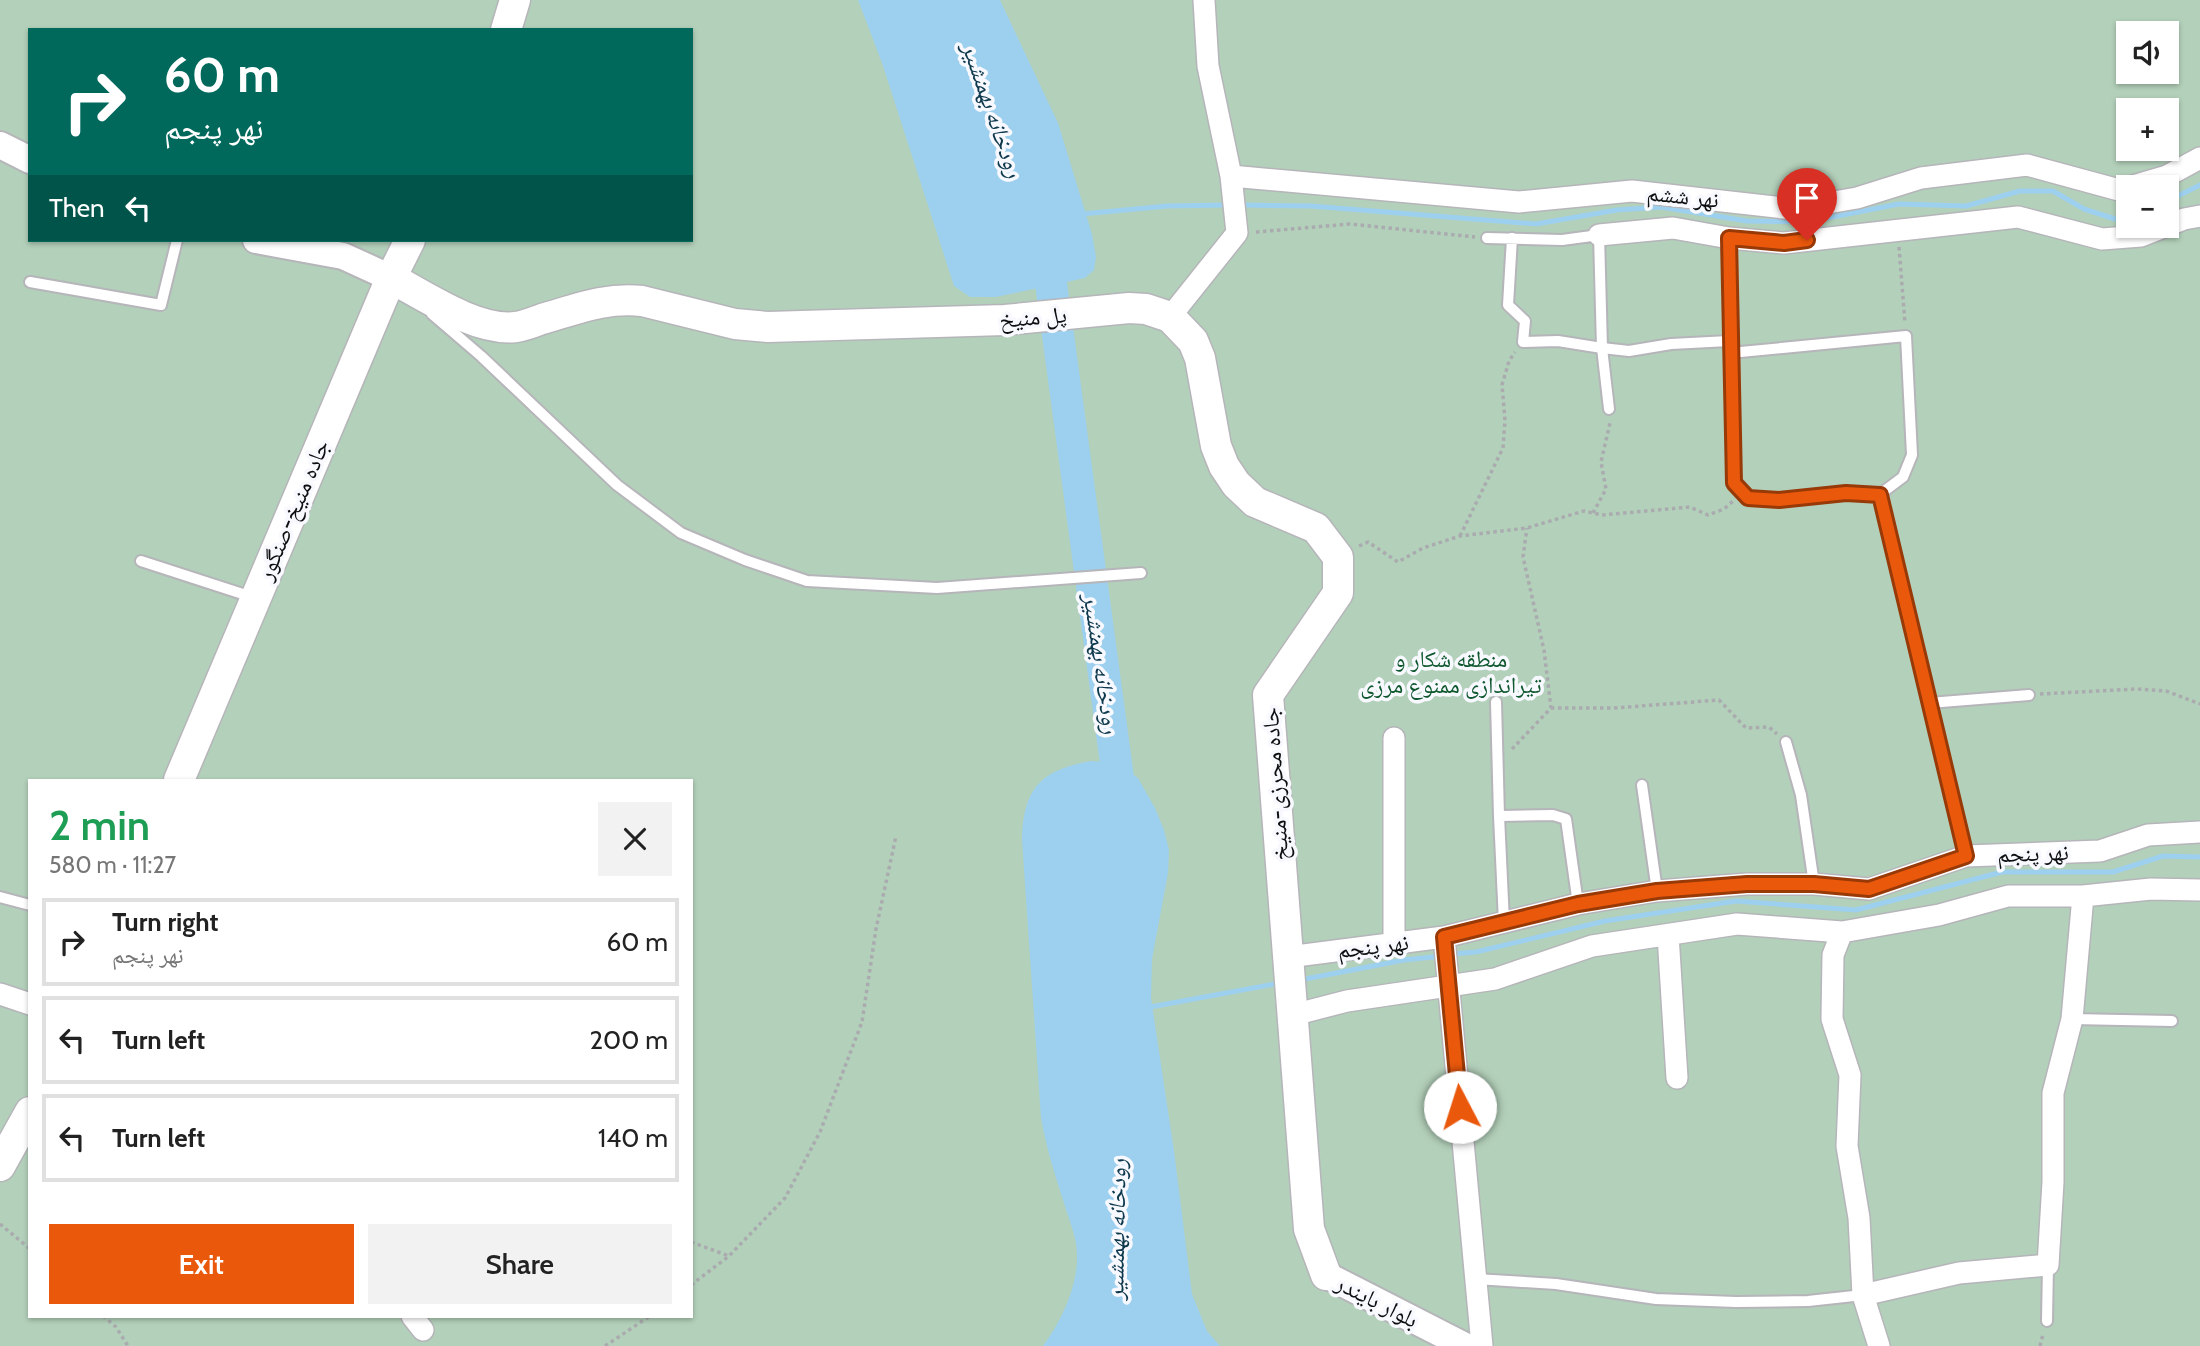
<!DOCTYPE html>
<html lang="en">
<head>
<meta charset="utf-8">
<style>
	:root { --surface:#fff; --page:#f2f2f2; --text:#222; --muted:#767676; --line:#e0e0e0; --accent:#ea580c }
	body { margin:0; font-family:Cabin,"Noto Naskh Arabic",sans-serif; background:var(--page); color:var(--text); height:100vh; display:flex; flex-direction:column; font-size:26px; white-space:nowrap }
	* { box-sizing:border-box; margin:0 }
	p { font-size:23px; color:var(--muted) }
	.icon { flex:none; width:38px; height:38px; fill:none; stroke:currentColor; stroke-width:2; stroke-linecap:round; stroke-linejoin:round }
	.map { position:relative; flex:1; overflow:hidden }
	.side { position:absolute; left:28px; top:779px; width:665px; height:539px; display:flex; flex-direction:column; background:var(--surface); border-radius:0px; box-shadow:0 2px 5px #0004 }
	.side>* { flex:none }
	.guide { position:absolute; left:28px; top:28px; width:665px; height:214px; border-radius:0px; box-shadow:0 2px 5px #0004; background:#00695c; color:#fff; overflow:hidden }
	.controls { position:absolute; left:2116px; top:21px; display:grid; gap:14px }
	.controls a { display:grid; place-items:center; width:63px; height:63px; border-radius:0px; background:var(--surface); box-shadow:0 2px 5px #0004; font-size:35px }
	.pin { position:absolute; display:grid; place-items:center; width:60px; height:60px; color:#fff; margin:-72px -30px; border-radius:50% 50% 50% 0; rotate:-45deg; box-shadow:0 0 7px #0007 }
	.pin .icon { rotate:45deg }
	.me { position:absolute; width:77px; margin:-38px; rotate:355deg; stroke-linejoin:round; filter:drop-shadow(0 0 5px #0008) }
	.turn { display:flex; align-items:center; gap:24px; height:147px; padding:0 21px; font-size:32px }
	.turn .icon { width:91px; height:91px; stroke-width:2.5 }
	.turn b { display:block; font-size:49px; line-height:60px }
	.then { display:flex; align-items:center; height:66px; padding:0 21px; background:#0003; gap:14px; font-size:26px }
	.round { display:grid; place-items:center; flex:none; width:74px; height:74px; border-radius:0px; background:var(--page) }
	.headline { display:flex; align-items:center; justify-content:space-between; height:119px; padding:0 21px }
	h1 { font-size:42px; font-weight:600; line-height:52px; color:#1e9e55 }
	.button { display:flex; gap:14px; margin-top:auto; padding:14px 21px }
	.button a { flex:1; height:80px; border-radius:0px; background:var(--accent); color:#fff; font-size:28px; font-weight:600; line-height:80px; text-align:center }
	.button a+a { background:var(--page); color:var(--text) }
	ul { padding:0; list-style:none }
	li { display:flex; align-items:center; gap:21px; height:88px; margin:0 14px 10px; padding:0 7px; border:4px solid var(--line); border-radius:0px }
	li div { flex:1 }
	li b { display:block; font-size:26px }
	li em { font-style:normal }
	.map>svg:first-child { display:block }
	.green { fill:#b3d0ba; fill-rule:evenodd }
	.water { fill:#9dd0ee }
	.lines { fill:none; stroke-linecap:round; stroke-linejoin:round }
	.stream { stroke:#9dd0ee; stroke-width:5 }
	.river { stroke:#9dd0ee; stroke-width:32 }
	.service-casing { stroke:#b5b5ba; stroke-width:14 }
	.minor-casing { stroke:#b5b5ba; stroke-width:24 }
	.tertiary-casing { stroke:#b5b5ba; stroke-width:30 }
	.secondary-casing { stroke:#b5b5ba; stroke-width:33 }
	.path { stroke:#aaabaf; stroke-width:3.5; stroke-dasharray:3.5 3.5; stroke-linecap:butt }
	.service { stroke:#fff; stroke-width:10 }
	.minor { stroke:#fff; stroke-width:21 }
	.tertiary { stroke:#fff; stroke-width:26 }
	.secondary { stroke:#fff; stroke-width:30 }
	.route-casing { stroke:#983908; stroke-width:18 }
	.route { stroke:#ea580c; stroke-width:12 }
	.labels { text-anchor:middle; dominant-baseline:central; stroke-width:7; stroke-linejoin:round; paint-order:stroke }
	.street-label { font-size:23px; fill:#0d0e0f; stroke:#f8f9ff }
	.park-label { font-size:23px; fill:#0f582e; stroke:#f8f9ff }
	.water-label { font-size:24px; font-style:italic; fill:#0e394d; stroke:#f8f9ff }
</style>
</head>
<body>
<div class="map">
<svg width="2200" height="1346" viewBox="0 0 2200 1346">
	<rect width="100%" height="100%" fill="#f8f9ff"/>
	<path class="green" d="M0,0H2200V1346H0ZM30,30H691V240H30ZM2128,33H2166V72H2128ZM2128,110H2166V149H2128ZM2128,187H2166V226H2128ZM30,780H691V1316H30Z"/>
	<path class="water" d="M858,0H1000L1058,123L1092,234L1096,257L1094,270L1085,278L996,297H970L954,286L882,63Z
		M1091,761L1109,762L1124,768L1138,778L1155,808L1164,830L1169,850L1168,873L1152,959L1151,998L1174,1151L1192,1294L1207,1331L1220,1346H1043C1061,1322 1078,1286 1077,1255C1077,1237 1069,1220 1064,1203C1055,1175 1046,1147 1041,1118L1022,840C1023,789 1040,770 1091,761Z"/>
	<g class="lines">
		<path class="stream" d="M2166,202L2200,185
			M1239,205L1311,206L1536,224L1617,210L1661,207L1747,221L1807,222L1899,204L1966,206L2020,191H2053L2084,209L2115,219L2128,216
			M1082,214L1167,206L1229,205
			M1452,954L1476,952L1605,921L1736,901L1856,910L2002,872H2113L2163,856L2200,857
			M1300,980L1404,960L1442,956
			M1145,1008L1280,983"/>
		<path class="river" d="M1038,243L1050,276L1122,807"/>
		<defs>
			<path id="service" d="M1487,238L1562,240L1599,235L1602,348L1629,351L1671,344L1729,341
				M1512,238L1508,305L1525,321L1523,342L1558,341L1602,348L1609,409
				M1729,238L1734,483L1748,498L1779,501L1846,493L1879,495L1929,703
				M30,282L161,305L177,240
				M432,314L481,356L617,485L681,533L745,560L807,581L937,588L1141,573
				M1730,353L1906,336L1912,455L1903,477L1879,495
				M141,561L255,598
				M1496,702L1499,816
				M1786,742L1801,795L1814,884
				M1642,785L1657,891
				M1966,856L1929,703L2029,695
				M0,897L30,905
				M1504,922L1499,816L1553,815L1566,819L1578,904
				M2072,1019L2172,1021
				M1476,1279L1556,1284L1656,1299L1736,1302L1808,1301L1863,1295
				M2047,1321L2048,1265"/>
			<path id="minor" d="M1231,176L1519,202L1632,191L1793,209L1857,198L1921,178L2027,165L2119,190L2167,176L2200,158
				M1599,235L1673,228L1729,238L1784,243L2018,217L2102,239L2141,236L2184,219L2200,216
				M1170,317L1237,233L1231,176L1208,66L1204,0
				M1842,932L1833,955L1832,1019L1850,1075L1847,1146L1859,1218L1863,1295
				M1668,935L1677,1078
				M1444,937L1482,1346
				M1394,944V738
				M1288,957L1444,937L1578,904L1657,891L1747,884H1814L1869,889L1966,856L2100,851L2148,835L2200,832
				M0,994L30,1004
				M1293,1015L1347,1001L1495,979L1592,946L1737,924L1842,932L1939,915L2008,896H2083L2151,889L2200,890
				M412,1316L423,1330
				M1879,1346L1863,1295L1959,1273L2048,1265L2053,1182V1093L2072,1019L2083,896"/>
			<path id="tertiary" d="M0,145L30,160
				M256,240L343,256L391,278
				M1326,1275L1465,1346"/>
			<path id="secondary" d="M506,30L515,0
				M391,278C425,296 477,332 516,327C525,326 534,322 542,319C577,309 606,297 642,301L735,324L768,327L1005,320L1129,308L1146,309L1170,317L1193,341L1200,358L1216,446L1224,466L1236,484L1255,502L1316,528L1338,557V593L1268,695L1309,1229L1326,1275
				M179,780L391,278L410,240
				M0,1166L30,1112"/>
		</defs>
		<use href="#service" class="service-casing"/>
		<use href="#minor" class="minor-casing"/>
		<use href="#tertiary" class="tertiary-casing"/>
		<use href="#secondary" class="secondary-casing"/>
		<path class="path" d="M1256,232L1350,224L1475,237
			M1899,247L1905,323
			M1593,513L1606,489L1601,462L1610,423
			M1460,536L1503,448L1505,420L1502,385L1509,361L1515,352
			M1359,546L1368,542L1398,562L1423,548L1460,536L1527,528L1584,511L1602,515L1690,507L1708,515L1724,509L1733,501
			M2040,694L2136,689L2166,691L2200,704
			M1551,708H1614L1719,700L1746,728L1769,727L1777,734
			M1512,749L1551,708L1544,650L1523,557L1527,528
			M0,1224L30,1249
			M691,1242L729,1256
			M691,1285L729,1256L785,1198L820,1132L862,1022L876,929L896,836
			M103,1316L116,1327L128,1346
			M605,1346L650,1316
			M2040,1346L2043,1334"/>
		<use href="#service" class="service"/>
		<use href="#minor" class="minor"/>
		<use href="#tertiary" class="tertiary"/>
		<use href="#secondary" class="secondary"/>
	</g>
	<g class="lines">
		<defs>
			<path id="route" d="M1460,1107L1444,937L1578,904L1657,891L1747,884H1814L1869,889L1966,856L1880,495L1846,493L1779,500L1748,498L1734,483L1729,238L1784,243L1807,240"/>
		</defs>
		<use href="#route" class="route-casing"/>
		<use href="#route" class="route"/>
	</g>
	<g class="labels">
		<g class="street-label">
			<text transform="translate(1683 196) rotate(6)">نهر ششم</text>
			<text transform="translate(1033 317) rotate(-5)">پل منیخ</text>
			<text transform="translate(293 510) rotate(-67)">جاده منیخ-صنگور</text>
			<text transform="translate(1275 784) rotate(-94)">جاده محرزی-منیخ</text>
			<text transform="translate(2033 853) rotate(-2)">نهر پنجم</text>
			<text transform="translate(1373 946) rotate(-7)">نهر پنجم</text>
			<text transform="translate(1377 1301) rotate(27)">بلوار بایندر</text>
		</g>
		<g class="park-label">
			<text x="1451" y="659">منطقه شکار و<tspan x="1451" dy="26">تیراندازی ممنوع مرزی</tspan></text>
		</g>
		<g class="water-label">
			<text transform="translate(993 110) rotate(71)">رودخانه بهمنشیر</text>
			<text transform="translate(1102 664) rotate(82)">رودخانه بهمنشیر</text>
			<text transform="translate(1116 1229) rotate(-89)">رودخانه بهمنشیر</text>
		</g>
	</g>
</svg>
<div class="controls">
<a><svg class="icon" aria-label="sound" viewBox="0 0 24 24"><path d="M4 9h4l5-4v14l-5-4H4zM17 9q2 3 0 6"/></svg></a>
<a>+</a>
<a>−</a>
</div>
<div class="pin" style="left:1807px;top:240px;background:#d93025"><svg class="icon" aria-label="arrive" viewBox="0 0 24 24"><path d="M6 21V4h12l-3 4 3 4H6"/></svg></div>
<svg class="me" style="left:1460px;top:1107px" viewBox="-20 -20 40 40"><circle r="19" fill="#fff"/><path d="M0-13L10 11 0 6-10 11z" fill="#ea580c"/></svg>
<div class="guide">
<div class="turn"><svg class="icon" aria-label="right" viewBox="0 0 24 24"><path d="M7 20v-9h11M14 6l5 5-5 5"/></svg><div><b>60 m</b>نهر پنجم</div></div>
<div class="then">Then<svg class="icon" aria-label="left" viewBox="0 0 24 24"><path d="M17 20v-9H6M10 6l-5 5 5 5"/></svg></div>
</div>
<section class="side">
<div class="headline"><div><h1>2 min</h1><p>580 m · 11:27</p></div><a class="round"><svg class="icon" aria-label="close" viewBox="0 0 24 24"><path d="M6 6l12 12M18 6L6 18"/></svg></a></div>
<ul>
<li><svg class="icon" aria-label="right" viewBox="0 0 24 24"><path d="M7 20v-9h11M14 6l5 5-5 5"/></svg><div><b>Turn right</b><p>نهر پنجم</p></div><em>60 m</em></li>
<li><svg class="icon" aria-label="left" viewBox="0 0 24 24"><path d="M17 20v-9H6M10 6l-5 5 5 5"/></svg><div><b>Turn left</b></div><em>200 m</em></li>
<li><svg class="icon" aria-label="left" viewBox="0 0 24 24"><path d="M17 20v-9H6M10 6l-5 5 5 5"/></svg><div><b>Turn left</b></div><em>140 m</em></li>
</ul>
<div class="button"><a>Exit</a><a>Share</a></div>
</section>
</div>
</body>
</html>
